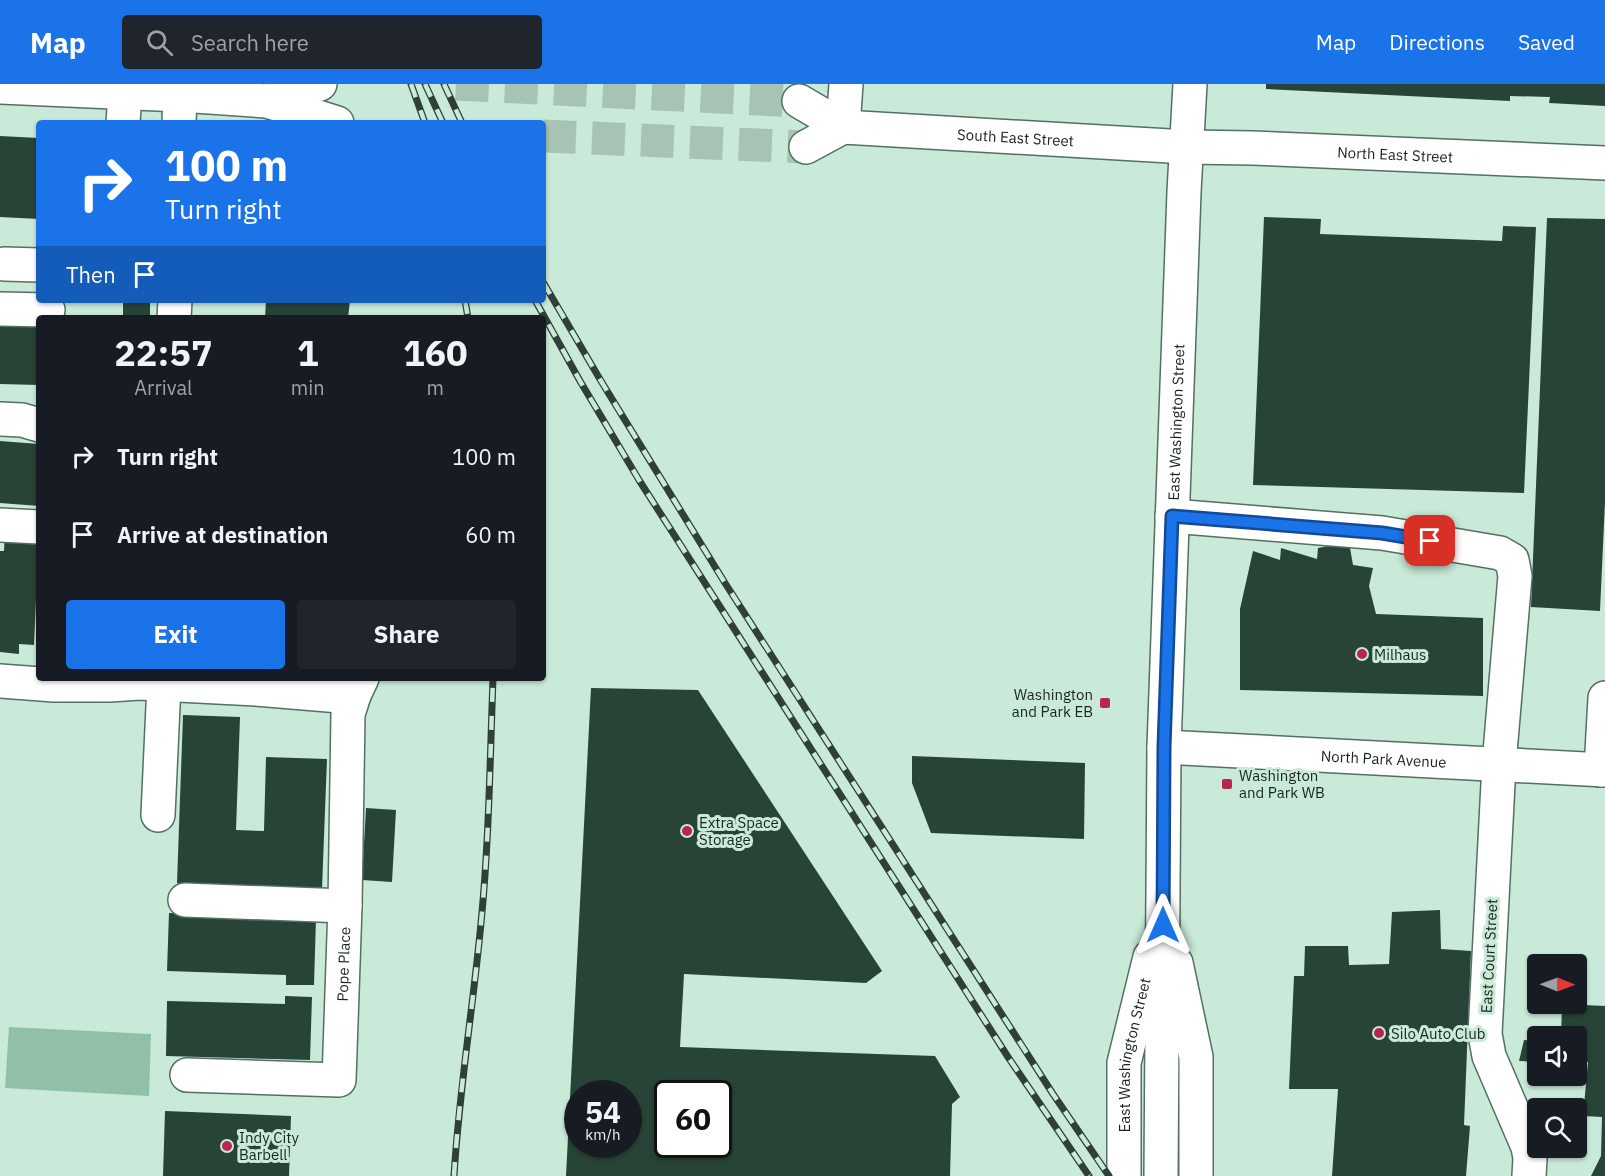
<!DOCTYPE html>
<html lang="en">
<head>
<meta charset="utf-8">
<style>
	:root { --surface:#171b24; --page:#20242c; --text:#f1f3f6; --muted:#9ea1a6; --accent:#1a73e8 }
	body { margin:0; font-family:"IBM Plex Sans",sans-serif; background:var(--page); color:var(--text); height:100vh; display:flex; flex-direction:column; font-size:22px; white-space:nowrap }
	* { box-sizing:border-box; margin:0 }
	p { font-size:20px; color:var(--muted) }
	.icon { flex:none; width:33px; height:33px; fill:none; stroke:currentColor; stroke-width:2; stroke-linecap:round; stroke-linejoin:round }
	.map { position:relative; flex:1; overflow:hidden }
	.side { position:absolute; left:36px; top:231px; width:510px; height:366px; display:flex; flex-direction:column; background:var(--surface); border-radius:6px; box-shadow:0 2px 4px #0004 }
	.side>* { flex:none }
	.guide { position:absolute; left:36px; top:36px; width:510px; height:183px; border-radius:6px; box-shadow:0 2px 4px #0004; background:#1a73e8; color:#fff; overflow:hidden }
	.needle { width:39px; rotate:91deg }
	.tools { position:absolute; left:1527px; top:870px; display:grid; gap:12px }
	.tools a { display:grid; place-items:center; width:60px; height:60px; border-radius:6px; background:var(--surface); box-shadow:0 2px 4px #0004; font-size:30px }
	.speed { position:absolute; left:564px; top:996px; display:flex; gap:12px; font-size:30px; font-weight:700; text-align:center }
	.speed>* { display:grid; place-content:center; width:78px; height:78px; border-radius:50%; background:var(--surface); box-shadow:0 2px 4px #0004; line-height:1 }
	.speed small { font-size:15px; font-weight:400 }
	.speed .limit { border:3px solid #111; border-radius:9px; background:#fff; color:#111 }
	.pin { position:absolute; display:grid; place-items:center; width:51px; height:51px; color:#fff; margin:-26px; border-radius:12px; box-shadow:0 3px 9px #0006 }
	.me { position:absolute; width:66px; margin:-33px; rotate:0deg; stroke-linejoin:round; filter:drop-shadow(0 0 4px #0008) }
	.turn { display:flex; align-items:center; gap:21px; height:126px; padding:0 30px; font-size:27px }
	.turn .icon { width:78px; height:78px; stroke-width:2.5 }
	.turn b { display:block; font-size:42px; line-height:51px }
	.then { display:flex; align-items:center; height:57px; padding:0 30px; background:#0003; gap:12px; font-size:22px }
	.eta { display:flex; justify-content:space-evenly; align-items:center; height:102px; text-align:center }
	.eta b { font-size:36px; font-weight:700; line-height:42px }
	.primary-button { display:flex; gap:12px; margin-top:auto; padding:12px 30px }
	.primary-button a { flex:1; height:69px; border-radius:6px; background:var(--accent); color:#fff; font-size:24px; font-weight:700; line-height:69px; text-align:center }
	.primary-button a+a { background:var(--page); color:var(--text) }
	ul { padding:0; list-style:none }
	li { display:flex; align-items:center; gap:18px; height:78px; padding:0 30px }
	li div { flex:1 }
	li b { display:block; font-size:22px }
	li em { font-style:normal }
	header { display:flex; align-items:center; gap:36px; box-sizing:border-box; height:84px; padding:0 30px; background:var(--accent); color:#fff }
	header strong { font-size:28px }
	nav { display:flex; gap:33px; margin-inline-start:auto; font-size:21px }
	.search { width:420px; height:54px; background:var(--page); display:flex; align-items:center; gap:15px; box-sizing:border-box; padding:0 21px; border-radius:6px; color:var(--muted); font-size:22px }
	.map>svg:first-child { display:block }
	.green { fill:#90c0a7 }
	.building { fill:#284436; fill-rule:evenodd }
	.lines { fill:none; stroke-linecap:round; stroke-linejoin:round }
	.major-tunnel { stroke:#a6c3b3; stroke-width:33; stroke-dasharray:33 16; stroke-linecap:butt }
	.minor-casing { stroke:#537061; stroke-width:36 }
	.major-casing { stroke:#537061; stroke-width:36 }
	.minor { stroke:#fff; stroke-width:33 }
	.major { stroke:#fff; stroke-width:33 }
	.rail-casing { stroke:#303f37; stroke-width:7 }
	.rail { stroke:#c9ead8; stroke-width:4.5; stroke-dasharray:14; stroke-linecap:butt }
	.route-casing { stroke:#114b97; stroke-width:15 }
	.route { stroke:#1a73e8; stroke-width:10 }
	.poi-dot { fill:#b7264d; stroke:#c9ead8; stroke-width:2 }
	.labels { text-anchor:middle; dominant-baseline:central; stroke-width:6; stroke-linejoin:round; paint-order:stroke }
	.street-label { font-size:15px; fill:#19251f; stroke:#c9ead8 }
	.poi-label { font-size:15px; fill:#19251f; stroke:#c9ead8; text-anchor:start }
</style>
</head>
<body>
<header>
<strong>Map</strong>
<div class="search"><svg class="icon" aria-label="search" viewBox="0 0 24 24"><circle cx="10" cy="10" r="6"/><path d="M15 15l6 6"/></svg>Search here</div>
<nav><a>Map</a><a>Directions</a><a>Saved</a></nav>
</header>
<div class="map">
<svg width="1605" height="1092" viewBox="0 0 1605 1092">
	<rect width="100%" height="100%" fill="#c9ead8"/>
	<path class="green" d="M9,943L151,950L149,1012L5,1004Z"/>
	<path class="building" d="M1266,0H1605V22L1549,19L1550,13L1510,12V17L1266,5Z
		M0,52L39,54V135L0,133Z
		M1264,133L1321,135L1320,150L1502,157L1503,142L1536,143L1524,409L1253,401Z
		M1547,134L1605,135V418L1600,527L1531,523Z
		M123,216H150V234H123Z
		M266,216H350L348,234H265Z
		M0,242L39,243V301L0,300Z
		M0,357L39,360V422L0,419Z
		M5,447L39,449L34,561L19,560V570L0,568V467H4Z
		M1349,458L1353,481L1373,484L1369,502L1376,530L1483,534V612L1240,606V525L1253,467L1280,476L1281,464L1317,475L1318,464Z
		M591,604L698,606L882,887L866,899L684,890L680,963L935,972L960,1013L952,1020L950,1092H566ZM578,1010H628V1060H578ZM668,1010H718V1060H668Z
		M183,631L240,633L236,746L264,747L266,673L327,675L322,805L177,799Z
		M912,672L1085,679L1084,755L931,749L912,699Z
		M366,724L396,726L392,798L362,796Z
		M1440,826L1441,865L1471,867L1464,1041L1470,1042L1466,1092H1332L1338,1005H1289L1294,892H1304L1305,862H1348L1349,881L1389,880L1392,828Z
		M169,829L316,834L314,901H286V891L167,887Z
		M285,912L312,913L310,976L166,972L167,917L285,920Z
		M1562,920L1605,922V1092H1591L1601,1072L1602,1033L1583,1032L1588,978H1576V952H1561Z
		M1524,956L1538,957V978L1519,977Z
		M165,1027L291,1032L289,1092H163Z"/>
	<g class="lines">
		<path class="major-tunnel" d="M456,0L799,17
			M543,52L806,63"/>
		<defs>
			<g id="minor">
				<path d="M123,39L125,9"/>
				<path d="M179,39L180,11"/>
				<path d="M843,43L846,0"/>
				<path d="M4,180L39,181"/>
				<path d="M0,225L48,226"/>
				<path d="M174,234L175,216"/>
				<path d="M0,335L22,336L39,341"/>
				<path d="M1172,432L1382,449L1500,469L1512,476L1515,492L1499,680L1485,950L1489,972L1528,1063L1530,1074L1529,1092"/>
				<path d="M0,441L39,443"/>
				<path d="M0,597L54,601H109L140,599L256,605L340,612L354,611L362,594"/>
				<path id="s1" d="M1164,663L1605,686"/>
				<path d="M1601,686L1605,614"/>
				<path d="M158,731L164,600"/>
				<path d="M185,816L345,822"/>
				<path id="s2" d="M187,991L339,996L345,822L348,630L354,611"/>
			</g>
			<g id="major">
				<path d="M0,3L180,11L267,17L337,39"/>
				<path d="M267,17L320,0"/>
				<path id="s3" d="M799,17L843,43L1187,63L1253,64L1605,79"/>
				<path d="M806,63L843,43"/>
				<path d="M1176,879L1196,973V1092"/>
				<path id="s4" d="M1124,1092V979L1150,873"/>
				<path id="s5" d="M1161,1092L1164,663L1184,108L1190,0"/>
			</g>
		</defs>
		<use href="#minor" class="minor-casing"/>
		<use href="#major" class="major-casing"/>
		<use href="#minor" class="minor"/>
		<use href="#major" class="major"/>
		<defs>
			<path id="rail" d="M411,0L425,39
				M425,0L443,39
				M444,0L462,39
				M543,198L601,297L725,499L1053,1010L1109,1092
				M465,216L468,234
				M535,216L580,297L639,396L1008,973L1089,1092
				M454,1092C459,1007 473,924 481,839C489,758 490,676 493,594"/>
		</defs>
		<use href="#rail" class="rail-casing"/>
		<use href="#rail" class="rail"/>
	</g>
	<g class="lines">
		<defs>
			<path id="route" d="M1163,841L1164,663L1172,432L1382,449L1430,457"/>
		</defs>
		<use href="#route" class="route-casing"/>
		<use href="#route" class="route"/>
	</g>
	<g class="poi-dot">
		<circle cx="1362" cy="570" r="6"/>
		<rect x="1099" y="613" width="12" height="12" rx="3"/>
		<rect x="1221" y="694" width="12" height="12" rx="3"/>
		<circle cx="687" cy="747" r="6"/>
		<circle cx="1379" cy="949" r="6"/>
		<circle cx="227" cy="1062" r="6"/>
	</g>
	<g class="labels">
		<g class="street-label">
			<text stroke="none"><textPath href="#s3" startOffset="224">South East Street</textPath></text>
			<text stroke="none"><textPath href="#s3" startOffset="604">North East Street</textPath></text>
			<text stroke="none"><textPath href="#s5" startOffset="754">East Washington Street</textPath></text>
			<text stroke="none"><textPath href="#s1" startOffset="220">North Park Avenue</textPath></text>
			<text transform="translate(1489 872) rotate(-87)">East Court Street</text>
			<text stroke="none"><textPath href="#s2" startOffset="268">Pope Place</textPath></text>
			<text stroke="none"><textPath href="#s4" startOffset="122">East Washington Street</textPath></text>
		</g>
		<g class="poi-label">
			<text x="1374" y="570">Milhaus</text>
			<text x="1093" y="610" text-anchor="end">Washington<tspan x="1093" dy="17">and Park EB</tspan></text>
			<text x="1239" y="691">Washington<tspan x="1239" dy="17">and Park WB</tspan></text>
			<text x="699" y="738">Extra Space<tspan x="699" dy="17">Storage</tspan></text>
			<text x="1391" y="949">Silo Auto Club</text>
			<text x="239" y="1053">Indy City<tspan x="239" dy="17">Barbell</tspan></text>
		</g>
	</g>
</svg>
<div class="tools">
<a><svg class="needle" viewBox="-14 -14 28 28"><path d="M0-13l5 13h-10z" fill="#e53935"/><path d="M0 13l5-13h-10z" fill="#9ea1a6"/></svg></a>
<a><svg class="icon" aria-label="sound" viewBox="0 0 24 24"><path d="M4 9h4l5-4v14l-5-4H4zM17 9q2 3 0 6"/></svg></a>
<a><svg class="icon" aria-label="search" viewBox="0 0 24 24"><circle cx="10" cy="10" r="6"/><path d="M15 15l6 6"/></svg></a>
</div>
<div class="speed"><div>54<small>km/h</small></div><div class="limit">60</div></div>
<div class="pin" style="left:1430px;top:457px;background:#d93025"><svg class="icon" aria-label="arrive" viewBox="0 0 24 24"><path d="M6 21V4h12l-3 4 3 4H6"/></svg></div>
<svg class="me" style="left:1163px;top:841px" viewBox="-20 -20 40 40"><path d="M0-17L14 15 0 8-14 15z" fill="#1a73e8" stroke="#fff" stroke-width="4"/></svg>
<div class="guide">
<div class="turn"><svg class="icon" aria-label="right" viewBox="0 0 24 24"><path d="M7 20v-9h11M14 6l5 5-5 5"/></svg><div><b>100 m</b>Turn right</div></div>
<div class="then">Then<svg class="icon" aria-label="arrive" viewBox="0 0 24 24"><path d="M6 21V4h12l-3 4 3 4H6"/></svg></div>
</div>
<section class="side">
<div class="eta">
<div><b>22:57</b><p>Arrival</p></div>
<div><b>1</b><p>min</p></div>
<div><b>160</b><p>m</p></div>
</div>
<ul>
<li><svg class="icon" aria-label="right" viewBox="0 0 24 24"><path d="M7 20v-9h11M14 6l5 5-5 5"/></svg><div><b>Turn right</b></div><em>100 m</em></li>
<li><svg class="icon" aria-label="arrive" viewBox="0 0 24 24"><path d="M6 21V4h12l-3 4 3 4H6"/></svg><div><b>Arrive at destination</b></div><em>60 m</em></li>
</ul>
<div class="primary-button"><a>Exit</a><a>Share</a></div>
</section>
</div>
</body>
</html>
